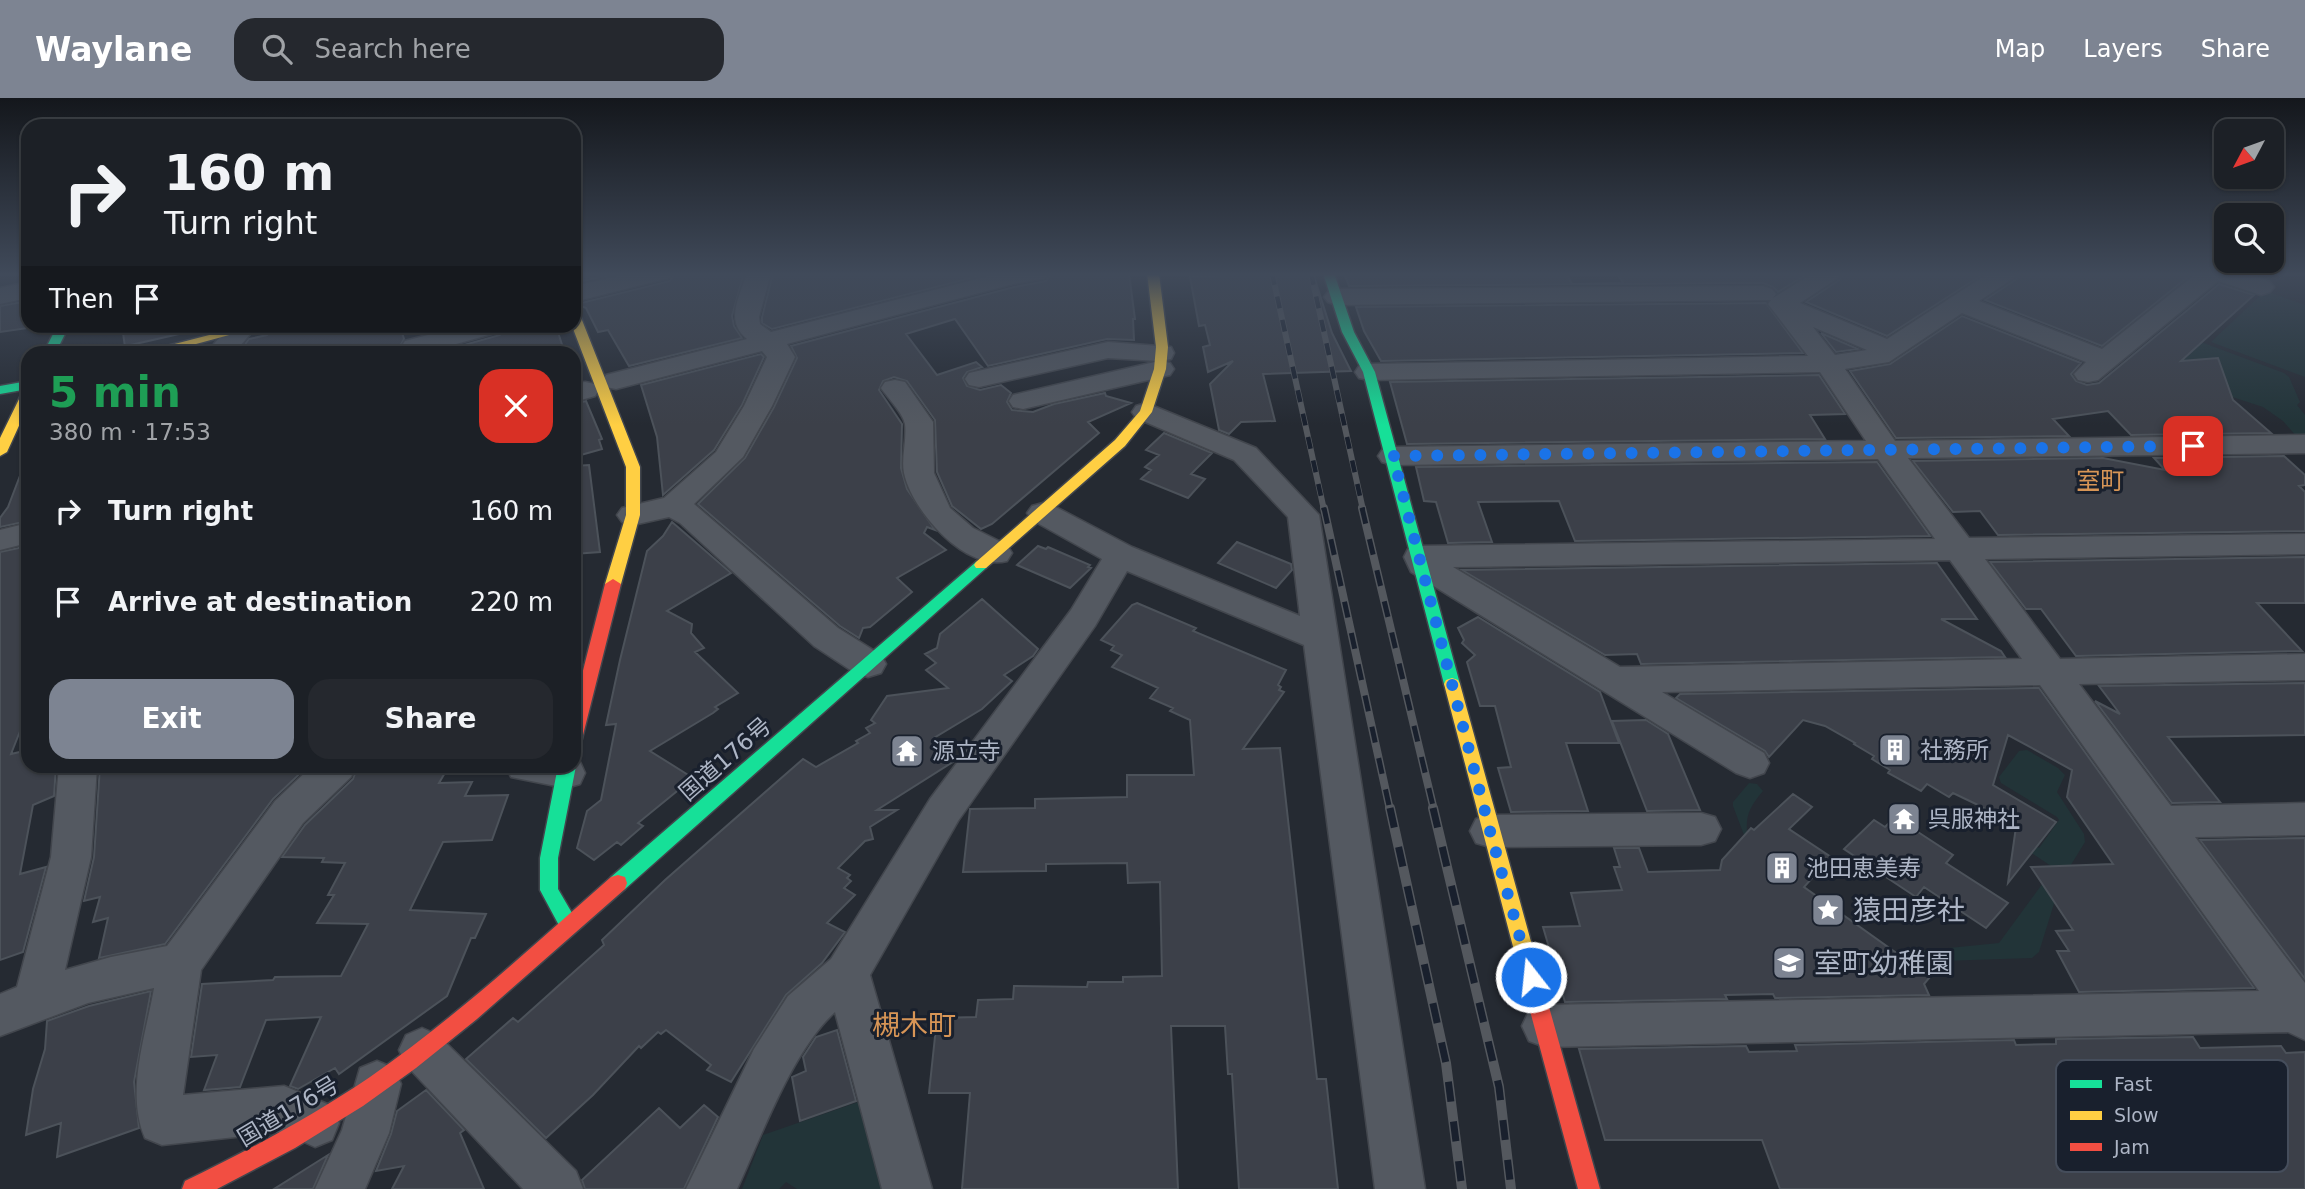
<!DOCTYPE html>
<html lang="en">
<head>
<meta charset="utf-8">
<style>
	:root { --surface:#1c2026; --page:#25282e; --text:#f1f3f6; --muted:#a0a3a7; --line:#3a3e43; --accent:#7d8492 }
	body { margin:0; font-family:"DejaVu Sans","Noto Sans JP",sans-serif; background:var(--page); color:var(--text); height:100vh; display:flex; flex-direction:column; font-size:26px; white-space:nowrap }
	* { box-sizing:border-box; margin:0 }
	p { font-size:23px; color:var(--muted) }
	.icon { flex:none; width:38px; height:38px; fill:none; stroke:currentColor; stroke-width:2; stroke-linecap:round; stroke-linejoin:round }
	.map { position:relative; flex:1; overflow:hidden }
	.sheet { position:absolute; left:21px; top:248px; width:560px; height:427px; display:flex; flex-direction:column; background:var(--surface); border-radius:21px; box-shadow:0 2px 5px #0004,0 0 0 2px var(--line) }
	.sheet>* { flex:none }
	.top-card { position:absolute; left:21px; top:21px; width:560px; height:214px; border-radius:21px; box-shadow:0 2px 5px #0004,0 0 0 2px var(--line); background:#1c2026; color:var(--text); overflow:hidden }
	.needle { width:46px; rotate:229deg }
	.controls { position:absolute; left:2214px; top:21px; display:grid; gap:14px }
	.controls a { display:grid; place-items:center; width:70px; height:70px; border-radius:14px; background:var(--surface); box-shadow:0 2px 5px #0004,0 0 0 2px var(--line); font-size:35px }
	.pin { position:absolute; display:grid; place-items:center; width:60px; height:60px; color:#fff; margin:-30px; border-radius:14px; box-shadow:0 4px 10px #0006 }
	.me { position:absolute; width:77px; margin:-38px; rotate:344deg; stroke-linejoin:round; filter:drop-shadow(0 0 5px #0008) }
	.turn { display:flex; align-items:center; gap:24px; height:147px; padding:0 28px; font-size:32px }
	.turn .icon { width:91px; height:91px; stroke-width:2.5 }
	.turn b { display:block; font-size:49px; line-height:60px }
	.then { display:flex; align-items:center; height:66px; padding:0 28px; background:#0003; gap:14px; font-size:26px }
	.round { display:grid; place-items:center; flex:none; width:74px; height:74px; border-radius:21px; background:var(--page) }
	.headline { display:flex; align-items:center; justify-content:space-between; height:119px; padding:0 28px }
	h1 { font-size:42px; font-weight:600; line-height:52px; color:#1e9e55 }
	.primary-button { display:flex; gap:14px; margin-top:auto; padding:14px 28px }
	.primary-button a { flex:1; height:80px; border-radius:21px; background:var(--accent); color:#fff; font-size:28px; font-weight:600; line-height:80px; text-align:center }
	.primary-button a+a { background:var(--page); color:var(--text) }
	ul { padding:0; list-style:none }
	li { display:flex; align-items:center; gap:21px; height:91px; padding:0 28px }
	li div { flex:1 }
	li b { display:block; font-size:26px }
	li em { font-style:normal }
	header { display:flex; align-items:center; gap:42px; box-sizing:border-box; height:98px; padding:0 35px; background:var(--accent); color:#fff }
	header strong { font-size:33px }
	nav { display:flex; gap:38px; margin-inline-start:auto; font-size:24px }
	.search { width:490px; height:63px; background:var(--page); display:flex; align-items:center; gap:18px; box-sizing:border-box; padding:0 24px; border-radius:21px; color:var(--muted); font-size:26px }
	.map>svg:first-child { display:block }
	.green { fill:#223438 }
	.building { fill:#3c4049; stroke:#4c525a; stroke-width:2 }
	.lines { fill:none; stroke-linecap:round; stroke-linejoin:round }
	.street-casing { stroke:#42464d; stroke-width:3 }
	.fast-casing { stroke:#42464d; stroke-width:3 }
	.slow-casing { stroke:#42464d; stroke-width:3 }
	.jam-casing { stroke:#42464d; stroke-width:3 }
	.street { fill:#545961; fill-rule:evenodd }
	.fast { fill:#16e098; fill-rule:evenodd }
	.slow { fill:#ffcf43; fill-rule:evenodd }
	.jam { fill:#f24e42; fill-rule:evenodd }
	.rail-far2-casing { stroke:#54585e; stroke-width:6 }
	.rail-far1-casing { stroke:#54585e; stroke-width:8 }
	.rail-casing { stroke:#54585e; stroke-width:10 }
	.rail-far2 { stroke:#19202d; stroke-width:4.5; stroke-dasharray:12; stroke-linecap:butt }
	.rail-far1 { stroke:#19202d; stroke-width:5; stroke-dasharray:16; stroke-linecap:butt }
	.rail { stroke:#19202d; stroke-width:7; stroke-dasharray:20; stroke-linecap:butt }
	.route { stroke:#1a73e8; stroke-width:12; stroke-dasharray:0 21.6 }
	.labels { text-anchor:middle; dominant-baseline:central; stroke-width:6; stroke-linejoin:round; paint-order:stroke }
	.poi-label { font-size:23px; fill:#adb5c5; stroke:#19202d; text-anchor:start }
	.street-label { font-size:23px; fill:#adb5c5; stroke:#19202d }
	.neighbourhood-label { font-size:24px; fill:#d79556; stroke:#19202d }
	.near-poi-label { font-size:28px; fill:#adb5c5; stroke:#19202d; text-anchor:start }
	.near-neighbourhood-label { font-size:28px; fill:#d79556; stroke:#19202d }
	.key { fill:#19202d; stroke:#454d5b; stroke-width:2 }
	.key-label { font-size:19px; fill:#adb5c5 }
</style>
</head>
<body>
<header>
<strong>Waylane</strong>
<div class="search"><svg class="icon" aria-label="search" viewBox="0 0 24 24"><circle cx="10" cy="10" r="6"/><path d="M15 15l6 6"/></svg>Search here</div>
<nav><a>Map</a><a>Layers</a><a>Share</a></nav>
</header>
<div class="map">
<svg width="2305" height="1091" viewBox="0 0 2305 1091">
	<rect width="100%" height="100%" fill="#252a32"/>
	<path class="green" d="M2265,193L2305,207V279L2211,244Z
		M2201,244L2284,275L2289,279L2300,304L2297,307L2305,317V340H2298L2283,323L2263,309L2226,297L2151,322L2102,313Z
		M2027,652L2058,670L2065,677L2057,694L2084,736L2085,744L2061,783L2039,854L2032,860L1882,865L1878,857L1999,845L2054,770L2018,746L2022,741L2039,750L2059,722L2057,719L2001,685L1999,679L2019,653Z
		M1749,685L1757,686L1763,693C1742,717 1745,728 1752,758L1733,708V704Z
		M864,1002L884,1091H797L786,1084L779,1091H742L763,1037Z"/>
	<path class="building" d="M574,175H621L574,185Z
		M675,175H744L732,218L734,228L742,240L629,268L608,232L598,234L586,210L577,206L670,183Z
		M773,175H991L772,231L762,225V219Z
		M1052,175H1129L1135,221H1133L1134,242L1107,241L988,268L955,221L906,236L937,277L976,264L982,269L967,274L963,280L967,288L980,292L1001,287L1011,295L1007,304L1012,312L1033,314L1054,306L1105,295L1106,298L1131,305L1088,324L1099,335L992,426L981,431L952,408L937,374L935,322L907,283L894,279L883,283L879,292L902,326L901,370L907,391L935,432L927,429L924,435L946,452L897,480L912,494L870,529L863,530L859,540L840,528L698,406L745,360L774,309L797,260L791,248L1014,189L1046,183Z
		M1268,175H1313L1332,235L1351,273L1263,276L1275,323L1241,324L1229,336L1219,332L1210,286L1233,263L1208,274L1203,249L1210,247L1205,227L1199,228L1190,179Z
		M1344,175H1566L1572,186L1623,185L1617,175H1809L1778,194L1773,189L1763,185L1349,188Z
		M1844,175H1985L1887,238L1806,204L1839,182Z
		M2020,175H2193L2102,248L1985,202L2015,182Z
		M2219,186L2254,197L2181,263L2218,260L2233,302L2271,335L2131,337L2108,313L2053,321L2069,338L1896,340L1850,273L1890,266L1962,218L2081,265L2071,276L2076,283L2087,287L2099,285Z
		M28,203V230L0,234V208Z
		M1766,205L1803,255L1381,263L1364,233L1356,209Z
		M122,228H214L131,247L126,256Z
		M273,228H400L404,241L399,250L402,256H243V249L249,241L267,237Z
		M506,228H556L565,256H432L500,237Z
		M1821,235L1858,251L1836,254Z
		M761,256L764,259L742,307L714,352L663,397L657,339L641,287Z
		M1819,277L1845,316L1810,317L1825,341L1407,346L1390,284Z
		M586,303L602,341L599,342L602,351L574,359V306Z
		M1164,335L1212,355L1191,376L1205,381L1188,400L1141,381L1151,372L1145,369L1159,357L1146,352Z
		M2284,358L2305,377V387L2299,388L2305,394V433L1998,437L1980,413L1953,414L1913,363L2103,360L2165,372L2154,360Z
		M26,362L28,423L0,429V420L8,409Z
		M1877,364L1930,438L1575,443L1559,403L1478,404L1492,444L1448,445L1436,404L1424,403L1416,369Z
		M589,367L600,454L574,456V368Z
		M672,424L731,475L667,513L692,526L691,535L704,550L695,554L738,595L715,609L718,611L713,615L650,653L693,680L638,725L643,728L621,747L617,744L594,762L577,750L587,713L601,702L616,626L606,627L620,562L647,453L663,438Z
		M1237,444L1291,466L1292,472L1276,490L1218,465Z
		M28,448V613L11,656L28,652V668H56L54,698L33,707L20,776L46,769L23,854L0,862V454Z
		M1038,448L1046,451L1048,449L1090,467L1088,469L1091,470L1070,490L1017,467Z
		M2305,459V505H2257L2302,553L2076,558L2041,511H2026L1990,464Z
		M1937,465L1977,521H1941L2001,553L2005,559L1641,566L1637,556L1605,557L1462,472Z
		M982,501L1038,551L1033,558L1004,577L1012,583L982,611L934,640L956,662L877,712H897L870,729L873,741L865,743L838,770L850,777L847,780L851,783L844,790L855,797L827,825L845,834L822,865L786,897L731,984L707,972L711,967L666,932L661,936L658,934L641,950L639,948L593,997L546,1040L466,961L513,920L518,924L604,847L602,842L665,782L803,661L816,669L858,645L856,643L870,635L866,630L875,625L871,622L887,598L948,590L926,572L936,565L925,556L937,550L940,536Z
		M1137,505L1196,530L1193,533L1286,572L1278,587L1281,589L1279,592L1284,594L1243,651L1280,650L1317,981H1326L1338,1091H1239L1232,976H1228L1225,928H1171L1178,1091H962L970,995H929L937,920L976,919L978,902L1013,901L1014,888L1087,889L1088,884H1123V879L1162,878L1160,784L1128,785L1127,765L1046,766V773L963,774L970,711L1035,710V701L1127,699V677H1194L1190,622L1170,613L1173,610L1150,600L1158,590L1112,569L1122,557L1111,552L1114,548L1101,542L1132,507Z
		M1478,519L1600,594L1619,645H1566L1588,713L1511,714L1498,670L1511,669L1495,608H1480L1467,564L1475,557L1462,545L1464,542L1458,530Z
		M2305,585V637L2168,639L2220,704L2172,705L2095,603L2120,616L2099,588Z
		M2039,590L2254,890L2079,894L2057,853H2069L2056,833L2073,832L2031,769L2113,766L2067,699L2072,672L2008,637L1993,687L2056,724L2008,785L2016,729L1978,707L1953,695L1949,699L1927,686L1921,693L1888,675L1890,672L1872,661L1874,658L1854,646L1855,645L1825,628L1803,622L1769,659L1765,653L1676,600L1680,596Z
		M1646,622L1668,636L1700,712L1647,713L1612,623Z
		M100,668H308L273,701L165,846L99,860L108,820L93,824L100,799L84,803L94,759Z
		M358,668H449L439,685L472,684L465,698L508,697L492,742L443,744L410,812L486,816L475,840H471L447,898L339,976L335,970L298,991L290,988L321,919L266,922L240,989L204,992L217,957L191,959L202,886L273,882L275,879L341,878L368,826L317,825L334,797H328L345,765L322,764L324,760L282,759L305,727L353,681Z
		M1793,696L1812,709L1789,731L1831,759L1804,789L1930,879L1924,886L1929,897L1775,900L1773,896L1725,897L1727,901L1565,904L1543,829L1580,828L1571,795L1622,792L1614,769H1620L1614,750H1639L1648,774L1720,772L1722,762L1751,730L1754,732Z
		M1895,719L1953,757L1946,765L2008,805L1986,830L1924,789L1916,799L1844,751L1874,722L1885,729Z
		M2305,740V881L2200,742Z
		M151,893L134,984L139,1030L57,1059L61,1025L26,1037L33,991L45,951L47,923L89,908Z
		M837,932L856,1003L800,1023L792,979L806,973L803,959L816,939Z
		M2193,939L2200,950L2281,948L2286,955L2305,954V1091H1780L1762,1042H1605L1579,951L1746,948L1749,954L1797,953L1795,947L2014,942L2016,947L2056,946V941Z
		M426,992L464,1032L460,1035L484,1091H392L404,1068L376,1073L391,1036L397,1013Z
		M704,1007L718,1019L684,1091H585L582,1082L659,1010L680,1030Z
		M328,1057L313,1091H274Z"/>
	<g class="lines">
		<defs>
			<path id="street" d="M631,175H672L669,180L574,204V188Z
				M747,175H771L759,219L760,226L771,234L1000,175H1049L1046,180L1013,186L787,246L795,259L772,308L743,359L694,406L838,530L881,557L886,566L881,575L868,579L855,575L814,548L680,425L669,419L633,427L622,424L617,417L622,410L664,400L716,354L744,308L767,259L762,253L616,291L606,289L602,283L606,277L747,241C724,223 740,198 747,175Z
				M1813,175H1841L1838,180L1800,205L1887,241L1989,175H2017L2014,180L1979,203L2102,251L2197,175H2243L2270,184L2274,189L2270,194L2261,197L2218,183L2098,282L2088,284L2078,282L2074,276L2086,264L1962,215L1889,264L1845,271L1895,343L2305,337V355L1908,360L1969,440L2305,436V456L1985,461L2060,561L2305,556V582L2079,586L2171,708L2305,705V737L2195,739L2305,885V942L2288,934L1545,949L1529,943L1522,928L1529,913L1545,907L2259,893L2040,587L1662,594L1764,655L1769,665L1764,675L1750,680L1736,675L1411,474L1404,459L1408,451L1420,448L1935,441L1878,361L1393,367L1382,364L1378,358L1382,352L1393,349L1866,343L1820,274L1369,282L1359,280L1355,274L1359,268L1369,266L1808,258L1768,206L1771,202L1337,207L1328,204L1324,199L1328,194L1337,191L1763,188L1772,191L1776,196L1773,200ZM1813,229L1867,252L1835,257ZM1950,462L2022,561L1620,569L1453,469Z
				M28,184V200L0,206V190Z
				M230,228H257L240,248V256H213L214,246Z
				M462,228H503L499,234L420,256L405,255L401,249L405,243Z
				M1108,244L1171,249L1174,255L1171,261L1161,263L1170,265L1174,271L1170,277L1023,311L1013,309L1009,303L1013,297L1159,263L1108,260L979,289L969,287L965,281L969,275Z
				M895,282L905,284L933,324L934,375L950,410L973,430L1007,447L1012,455L1007,463C966,474 912,413 904,375C901,360 907,342 905,326C903,315 888,300 881,290L885,284Z
				M585,284L595,286L599,292L595,298L574,304V286Z
				M1146,305L1256,350L1319,417L1425,1091H1375L1304,547L1127,473L1095,528L958,723L870,877L932,1091H882L835,914C792,953 762,1037 737,1091H686L754,951L788,898L831,861L930,701L1071,512L1102,461L1032,422L1027,415L1032,408L1043,405L1054,408L1132,449L1300,518L1288,419L1234,362L1136,320L1132,314L1136,308Z
				M28,425V445L0,452V432Z
				M574,663L580,664L585,675L580,686L566,690L511,679L506,668H574Z
				M59,668H97L91,759L65,872L111,859L167,848L275,703L312,668H356L351,679L303,725L201,872L183,997L284,988L332,1008L339,1025L332,1042L315,1049L282,1034L162,1047L145,1040C125,994 146,937 154,890L88,905L0,938V896L17,889L51,759Z
				M1701,715L1715,719L1721,731L1715,743L1701,747L1490,749L1476,745L1470,733L1476,721L1490,717Z
				M422,930L438,937L576,1073L583,1091H523L406,967L399,952L406,937Z
				M377,963L394,970L401,986L389,1035L365,1091H315L342,1032L360,970Z"/>
			<path id="fast" d="M1323,175H1334L1354,234L1375,274L1460,586L1458,590H1446L1444,586L1363,274L1342,234Z
				M57,228H69L55,256H43Z
				M28,283V291L0,296V288Z
				M981,462L986,464L988,467L986,470L625,791L618,793L611,791L609,785L611,779L976,464Z
				M574,665L576,668L558,760V791L579,827L576,833L569,835L562,833L540,792V760L558,668H574Z"/>
			<path id="slow" d="M1147,175H1159L1168,249L1166,271L1152,314L1125,348L986,470H976L974,467L976,464L1115,342L1140,313L1154,271L1156,249Z
				M574,214L580,217L640,369V417L621,486L613,491L605,486L626,417V369L572,228Z
				M244,228H262L159,256H136Z
				M28,291V308L7,354L0,358V340L22,295Z
				M1452,580L1458,582L1460,586L1546,898L1543,904L1536,907L1529,904L1526,898L1444,586L1446,582Z"/>
			<path id="jam" d="M613,481L621,486L582,641L580,646L574,647V608L605,486Z
				M618,777L625,779L627,785L625,791L477,921L416,970L363,1008L295,1050L217,1091H182L185,1083C249,1052 311,1019 370,979C456,919 533,848 611,779Z
				M1536,889L1543,892L1546,898L1600,1091H1578L1526,898L1529,892Z"/>
		</defs>
		<use href="#street" class="street-casing"/>
		<use href="#fast" class="fast-casing"/>
		<use href="#slow" class="slow-casing"/>
		<use href="#jam" class="jam-casing"/>
		<use href="#street" class="street"/>
		<use href="#fast" class="fast"/>
		<use href="#slow" class="slow"/>
		<use href="#jam" class="jam"/>
		<defs>
			<path id="rail-far2" d="M1272,175L1324,412
				M1311,175L1363,412"/>
			<path id="rail-far1" d="M1324,410L1390,712
				M1362,410L1434,712"/>
			<path id="rail" d="M1390,710L1446,965L1462,1091
				M1433,710L1499,989L1511,1091"/>
		</defs>
		<use href="#rail-far2" class="rail-far2-casing"/>
		<use href="#rail-far1" class="rail-far1-casing"/>
		<use href="#rail" class="rail-casing"/>
		<use href="#rail-far2" class="rail-far2"/>
		<use href="#rail-far1" class="rail-far1"/>
		<use href="#rail" class="rail"/>
	</g>
	<linearGradient id="sky" x2="0" y2="1"><stop stop-color="#14171c"/><stop offset="0.54" stop-color="#404a5a"/><stop offset="1" stop-color="#404a5a" stop-opacity="0"/></linearGradient>
	<rect width="2305" height="327" fill="url(#sky)"/>
	<g class="lines">
		<path class="route" d="M1531,879L1490,733L1393,358L2193,348"/>
	</g>
	<defs>
		<symbol id="building-square" viewBox="-11 -11 22 22"><rect x="-9" y="-9" width="18" height="18" rx="4" fill="#7d8492" stroke="#19202d"/><path d="M-4-6H4V6H1V3H-1V6H-4ZM-2.5-4.3h1.7v1.8h-1.7ZM.8-4.3h1.7v1.8H.8ZM-2.5-1h1.7V.8h-1.7ZM.8-1h1.7V.8H.8Z" fill="#fff"/></symbol>
		<symbol id="temple-square" viewBox="-11 -11 22 22"><rect x="-9" y="-9" width="18" height="18" rx="4" fill="#7d8492" stroke="#19202d"/><path d="M0-6L5-2H3V0L6.5 2.5H4V6H1.5V3h-3V6H-4V2.5H-6.5L-3 0V-2H-5Z" fill="#fff"/></symbol>
		<symbol id="sight-square" viewBox="-11 -11 22 22"><rect x="-9" y="-9" width="18" height="18" rx="4" fill="#7d8492" stroke="#19202d"/><path d="M0-6L1.8-2.2L6-1.7L2.9 1.2L3.7 5.4L0 3.3L-3.7 5.4L-2.9 1.2L-6-1.7L-1.8-2.2Z" fill="#fff"/></symbol>
		<symbol id="school-square" viewBox="-11 -11 22 22"><rect x="-9" y="-9" width="18" height="18" rx="4" fill="#7d8492" stroke="#19202d"/><path d="M0-5L7-2L0 1L-7-2ZM-4 1L0 2.5L4 1V4Q0 6-4 4Z" fill="#fff"/></symbol>
	</defs>
	<g fill-rule="evenodd">
		<use href="#building-square" x="1876" y="633" width="38" height="38"/>
		<use href="#temple-square" x="888" y="634" width="38" height="38"/>
		<use href="#temple-square" x="1885" y="702" width="38" height="38"/>
		<use href="#building-square" x="1763" y="751" width="38" height="38"/>
		<use href="#sight-square" x="1809" y="793" width="38" height="38"/>
		<use href="#school-square" x="1770" y="846" width="38" height="38"/>
	</g>
	<g class="labels">
		<g class="poi-label">
			<text x="1920" y="652">社務所</text>
			<text x="932" y="653">源立寺</text>
			<text x="1928" y="721">呉服神社</text>
			<text x="1806" y="770">池田恵美寿</text>
		</g>
		<g class="street-label">
			<text transform="translate(725 661) rotate(-41)">国道176号</text>
			<text transform="translate(288 1013) rotate(-31)">国道176号</text>
		</g>
		<g class="neighbourhood-label">
			<text x="2100" y="383">室町</text>
		</g>
		<g class="near-poi-label">
			<text x="1853" y="812">猿田彦社</text>
			<text x="1814" y="865">室町幼稚園</text>
		</g>
		<g class="near-neighbourhood-label">
			<text x="914" y="927">槻木町</text>
		</g>
	</g>
	<rect x="2056" y="962" width="232" height="112" rx="10" class="key"/>
	<rect x="2070" y="982" width="32" height="8" fill="#16e098"/>
	<rect x="2070" y="1013" width="32" height="9" fill="#ffcf43"/>
	<rect x="2070" y="1045" width="32" height="8" fill="#f24e42"/>
	<g class="key-label">
		<text x="2114" y="993">Fast</text>
		<text x="2114" y="1024">Slow</text>
		<text x="2114" y="1056">Jam</text>
	</g>
</svg>
<div class="controls">
<a><svg class="needle" viewBox="-14 -14 28 28"><path d="M0-13l5 13h-10z" fill="#e53935"/><path d="M0 13l5-13h-10z" fill="#a0a3a7"/></svg></a>
<a><svg class="icon" aria-label="search" viewBox="0 0 24 24"><circle cx="10" cy="10" r="6"/><path d="M15 15l6 6"/></svg></a>
</div>
<div class="pin" style="left:2193px;top:348px;background:#d93025"><svg class="icon" aria-label="arrive" viewBox="0 0 24 24"><path d="M6 21V4h12l-3 4 3 4H6"/></svg></div>
<svg class="me" style="left:1531px;top:879px" viewBox="-20 -20 40 40"><circle r="17" fill="#1a73e8" stroke="#fff" stroke-width="3"/><path d="M0-11L8 9 0 5-8 9z" fill="#fff"/></svg>
<div class="top-card">
<div class="turn"><svg class="icon" aria-label="right" viewBox="0 0 24 24"><path d="M7 20v-9h11M14 6l5 5-5 5"/></svg><div><b>160 m</b>Turn right</div></div>
<div class="then">Then<svg class="icon" aria-label="arrive" viewBox="0 0 24 24"><path d="M6 21V4h12l-3 4 3 4H6"/></svg></div>
</div>
<section class="sheet">
<div class="headline"><div><h1>5 min</h1><p>380 m · 17:53</p></div><a class="round" style="background:#d93025;color:#fff"><svg class="icon" aria-label="close" viewBox="0 0 24 24"><path d="M6 6l12 12M18 6L6 18"/></svg></a></div>
<ul>
<li><svg class="icon" aria-label="right" viewBox="0 0 24 24"><path d="M7 20v-9h11M14 6l5 5-5 5"/></svg><div><b>Turn right</b></div><em>160 m</em></li>
<li><svg class="icon" aria-label="arrive" viewBox="0 0 24 24"><path d="M6 21V4h12l-3 4 3 4H6"/></svg><div><b>Arrive at destination</b></div><em>220 m</em></li>
</ul>
<div class="primary-button"><a>Exit</a><a>Share</a></div>
</section>
</div>
</body>
</html>
